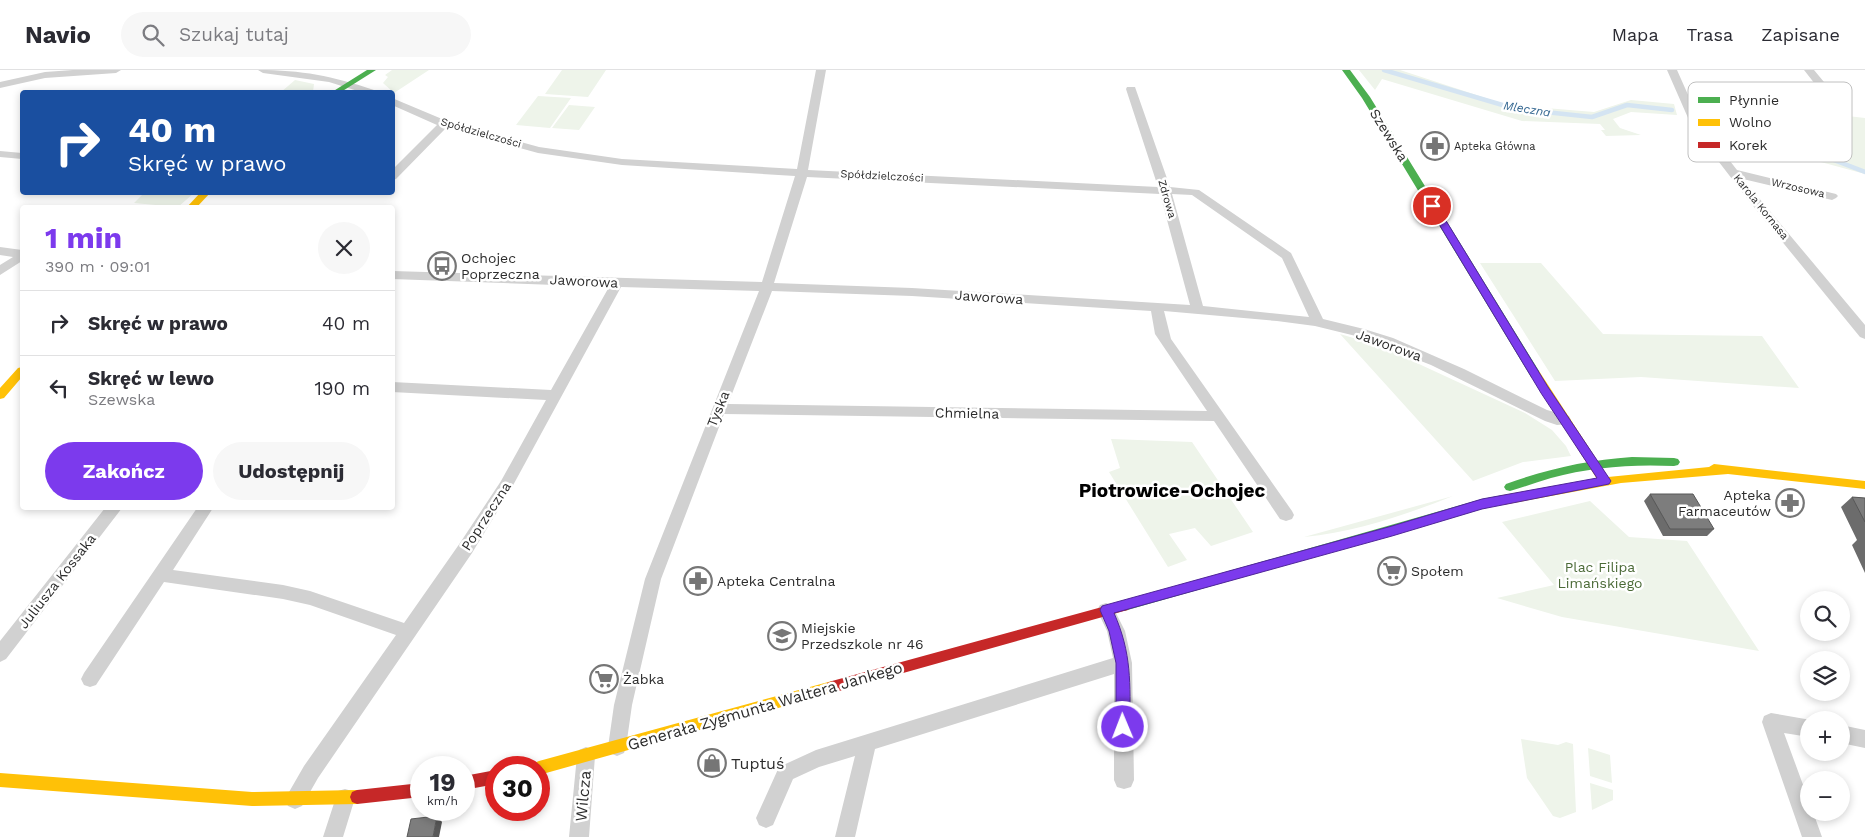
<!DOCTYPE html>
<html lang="pl">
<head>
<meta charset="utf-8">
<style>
	:root { --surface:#fff; --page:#f7f7f7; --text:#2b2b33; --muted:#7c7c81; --line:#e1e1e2; --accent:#7c3aed }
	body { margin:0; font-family:"Work Sans",sans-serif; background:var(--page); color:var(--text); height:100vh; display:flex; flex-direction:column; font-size:19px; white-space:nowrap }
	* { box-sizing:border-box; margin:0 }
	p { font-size:16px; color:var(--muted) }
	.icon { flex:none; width:28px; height:28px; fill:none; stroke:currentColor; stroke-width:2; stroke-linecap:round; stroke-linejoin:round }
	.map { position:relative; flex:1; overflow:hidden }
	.side { position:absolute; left:20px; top:135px; width:375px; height:305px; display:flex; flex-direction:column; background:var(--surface); border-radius:5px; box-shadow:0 2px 8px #0003 }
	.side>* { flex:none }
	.top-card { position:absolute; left:20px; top:20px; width:375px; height:105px; border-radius:5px; box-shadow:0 2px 8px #0003; background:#1a4fa0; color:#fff; overflow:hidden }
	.tools { position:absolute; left:1800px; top:521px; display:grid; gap:10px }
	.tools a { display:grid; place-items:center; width:50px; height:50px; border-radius:50%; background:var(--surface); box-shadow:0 2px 8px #0003; font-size:25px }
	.speed { position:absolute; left:410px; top:686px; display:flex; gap:10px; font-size:25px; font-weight:700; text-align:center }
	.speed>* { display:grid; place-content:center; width:65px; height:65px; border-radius:50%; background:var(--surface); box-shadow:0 2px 8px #0003; line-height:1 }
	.speed small { font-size:12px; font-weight:400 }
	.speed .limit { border:8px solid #d22; background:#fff; color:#111 }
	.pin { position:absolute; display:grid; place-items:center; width:42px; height:42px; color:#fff; margin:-21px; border:2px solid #fff; border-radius:50%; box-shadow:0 1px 5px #0007 }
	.me { position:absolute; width:55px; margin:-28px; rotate:359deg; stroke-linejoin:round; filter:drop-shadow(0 0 4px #0008) }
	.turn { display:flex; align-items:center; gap:18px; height:105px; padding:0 25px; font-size:22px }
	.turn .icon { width:65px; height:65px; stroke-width:2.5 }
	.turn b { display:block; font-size:35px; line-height:42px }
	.round { display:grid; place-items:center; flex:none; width:52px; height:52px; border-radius:26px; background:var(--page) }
	.head { display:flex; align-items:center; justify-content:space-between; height:85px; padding:0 25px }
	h1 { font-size:30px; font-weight:700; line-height:38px; color:var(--accent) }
	.button { display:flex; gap:10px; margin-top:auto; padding:10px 25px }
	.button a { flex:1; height:58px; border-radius:30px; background:var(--accent); color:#fff; font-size:20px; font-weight:700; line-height:58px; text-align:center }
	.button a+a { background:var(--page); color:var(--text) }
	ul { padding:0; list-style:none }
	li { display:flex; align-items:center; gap:15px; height:65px; padding:0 25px; border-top:1px solid var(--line) }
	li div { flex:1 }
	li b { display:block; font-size:19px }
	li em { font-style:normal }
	header { display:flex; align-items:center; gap:30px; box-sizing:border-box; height:70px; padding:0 25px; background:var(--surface); border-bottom:1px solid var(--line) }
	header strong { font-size:24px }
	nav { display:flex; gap:28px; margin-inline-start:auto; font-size:18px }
	.search { width:350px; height:45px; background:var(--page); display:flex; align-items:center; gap:12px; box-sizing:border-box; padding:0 18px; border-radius:28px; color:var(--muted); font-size:19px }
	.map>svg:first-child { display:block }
	.green { fill:#eef4ea }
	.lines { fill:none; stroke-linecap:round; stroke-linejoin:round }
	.stream { stroke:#d4e4f2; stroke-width:4.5 }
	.street { fill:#d1d1d1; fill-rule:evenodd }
	.fast { fill:#4caf50; fill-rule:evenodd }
	.slow { fill:#ffc107; fill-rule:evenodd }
	.jam { fill:#c62828; fill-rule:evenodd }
	.wall { fill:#6c6c6c }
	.shaded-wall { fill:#585858 }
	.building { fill:#7d7d7d; stroke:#585858 }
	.route { fill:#7c3aed; stroke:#51269a }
	.labels { text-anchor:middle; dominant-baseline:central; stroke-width:5; stroke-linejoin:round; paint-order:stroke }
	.far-street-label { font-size:11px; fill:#2c2c2c; stroke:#fff }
	.far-poi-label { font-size:11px; fill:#2c2c2c; stroke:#fff; text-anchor:start }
	.far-water-label { font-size:12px; font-style:italic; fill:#366892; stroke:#fff }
	.street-label { font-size:14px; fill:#2c2c2c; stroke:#fff }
	.poi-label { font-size:14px; fill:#2c2c2c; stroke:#fff; text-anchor:start }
	.park-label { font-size:14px; fill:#4b6a37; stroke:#fff }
	.near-street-label { font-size:16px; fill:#2c2c2c; stroke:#fff }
	.near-poi-label { font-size:16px; fill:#2c2c2c; stroke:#fff; text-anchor:start }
	.district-label { font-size:19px; font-weight:bold; fill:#000; stroke:#fff }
	.key { fill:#fff; stroke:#c0c0c0; stroke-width:1 }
	.key-label { font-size:14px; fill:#2c2c2c }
</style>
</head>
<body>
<header>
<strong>Navio</strong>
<div class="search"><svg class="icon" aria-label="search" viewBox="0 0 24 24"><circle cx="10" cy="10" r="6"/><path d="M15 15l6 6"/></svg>Szukaj tutaj</div>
<nav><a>Mapa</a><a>Trasa</a><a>Zapisane</a></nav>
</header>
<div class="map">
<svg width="1865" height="767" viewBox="0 0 1865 767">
	<rect width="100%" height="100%" fill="#fff"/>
	<path class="green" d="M392,0H429L394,23L383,13L388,7L385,5Z
		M562,0H606L588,27L545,24Z
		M1359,0H1400L1507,35L1594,42L1631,30L1674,34L1677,45L1631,42L1613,49L1620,58L1641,65L1606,66L1601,60H1605L1600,54L1522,51L1382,9L1375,20Z
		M295,10L314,14L313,22H281Z
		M538,26L571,28L550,58L516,55Z
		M569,35L595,37L579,60L552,58Z
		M1760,36L1865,48V104L1795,85L1789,75L1735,55L1706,50L1701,41L1749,50Z
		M144,123V122L194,123L178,137L134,133Z
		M1480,193H1541L1603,264L1762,266L1799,318L1641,307L1555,311Z
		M1340,264L1380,276L1525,343L1552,360L1566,376L1571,386L1523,392L1473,411Z
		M1111,369L1192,372L1253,462L1211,476L1195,458L1169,464L1187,490L1168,497L1109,402L1120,398Z
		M1453,426C1405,445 1356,462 1304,467Z
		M1590,431L1629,467L1687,471L1759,581L1562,547L1497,528L1554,515L1502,452Z
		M1521,669L1558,675L1566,672L1573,674L1576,742L1560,748L1553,746L1527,708Z
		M1588,678L1610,685L1612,713L1590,706Z
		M1590,713L1613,720V730L1592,740Z"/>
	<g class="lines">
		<path class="stream" d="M1384,0L1516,39L1592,47L1627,35L1672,40
			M1705,45L1732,51L1865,102"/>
		<path class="street" d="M73,0H121L116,3L45,8L0,18V12L45,2Z
			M258,0C302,0 332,6 374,20L375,22H361L329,12L263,3Z
			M816,0H826L808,100L1158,117L1126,19L1127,17H1135L1170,117L1199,120L1291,183L1323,249L1364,259L1393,268L1464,299L1547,340L1569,346L1571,350L1569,354L1557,355L1545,351L1431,295L1360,267L1315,256L1277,251L1164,241L1171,269L1292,441L1294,445L1292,449L1286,451L1280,449L1214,351L724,344L661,509L632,635L626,677L624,683L617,686L610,683L608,677L614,635L645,509L759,221L621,217L511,419L472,483L318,708L302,736L295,739L288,736L285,729L304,696L396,565L310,535L283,529L164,512L96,615L90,617L84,615L81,609L84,603L197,438H213L173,500L283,515L310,521L404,553L460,473L501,411L546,330L392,322V312L551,320L609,217L392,209V201L762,212L795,106L622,95L538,83L446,58L396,109L392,110V100L437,55L392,35V28L454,54L539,77L622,89L797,99ZM807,107L1160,124L1190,235L912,218L774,213ZM1172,124L1192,125L1282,188L1309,247L1203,236ZM772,221L912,226L1151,241L1155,264L1207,341L728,334Z
			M1667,0H1677L1701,54L1737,100L1836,124L1838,126L1836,128L1832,130L1743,109L1865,255V269L1860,267L1749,131L1692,57Z
			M1804,0H1814L1824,12L1823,14H1815Z
			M0,81L22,83V89L0,87Z
			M0,177L22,180V191L0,205V195L13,187L0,185Z
			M105,438H122L6,589L0,592V571Z
			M1106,533L1112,535L1125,561L1132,593L1134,710L1131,717L1124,719L1117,717L1114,710V604L875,679L855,767H835L855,686L819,697L793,709L773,755L766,758L759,755L756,748L779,697L816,680L1113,588L1107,561L1097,540L1100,535Z
			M1771,643L1811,650H1809V667L1784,663L1809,731V742H1813L1822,767H1802L1762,652L1764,646Z
			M1841,655L1865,660V678L1841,673Z
			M586,677L593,680L595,686L589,767H569L577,686L579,680Z
			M345,719L352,721L355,728L343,767H323L338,721Z"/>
		<path class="fast" d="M367,0H376L341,22H332Z
			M1342,0H1350L1370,27L1539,301L1540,304L1539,307H1531L1362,28Z
			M1632,387L1674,388L1678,389L1680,392L1678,395L1674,396C1632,394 1591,397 1551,408C1537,412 1524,417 1510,421L1506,420L1504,417L1506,414C1547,399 1588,390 1632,387Z
			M1503,425L1507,427L1509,430L1507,433L1482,439L1124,541L1120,540L1118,536L1120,532L1124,531L1482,429Z"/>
		<path class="slow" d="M201,122H211L196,138H186Z
			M22,297V307L4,328L0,329V318L18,298Z
			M1535,300L1539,301L1608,407L1709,397L1714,394L1865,411V419L1728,404L1621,413L1503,435L1499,433L1497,430L1499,427L1503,425L1597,409L1530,304Z
			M832,611L837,613L839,617L837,621L832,623L539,705V698H532L534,693L539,691Z
			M0,703L252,722L357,720L362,722L364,727L362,732L357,734L252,736L0,717Z"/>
		<path class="jam" d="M1124,531L1128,532L1130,536L1128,540L1124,541L832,623L827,621L825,617L827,613L832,611Z
			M496,700V714L464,720V706Z
			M421,713V727L357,734L352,732L350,727L352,722L357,720Z"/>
	</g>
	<path class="wall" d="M1650,424L1714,459L1707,466H1663L1644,431Z
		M1852,427L1865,428V503L1852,475L1857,470L1841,437Z"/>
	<path class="shaded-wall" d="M437,746L442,752L439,767H433Z"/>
	<path class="building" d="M1650,424H1693L1714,459H1670Z
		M1852,427L1865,428V452Z
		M437,746L433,767H407L411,749Z"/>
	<path class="route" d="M1432,134L1437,136L1548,317L1609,408L1611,411L1609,414L1482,439L1392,466L1114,543C1132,584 1130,613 1130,657L1128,661L1123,663L1118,661L1116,657V593L1109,561L1100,540L1102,536L1392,456L1482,429L1597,408L1541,323L1428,136Z"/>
	<defs>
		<symbol id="pharmacy-ring" viewBox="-11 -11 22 22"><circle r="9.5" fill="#fff" stroke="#767676" stroke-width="1.5"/><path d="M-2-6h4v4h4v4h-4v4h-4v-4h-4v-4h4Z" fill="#767676"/></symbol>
		<symbol id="bus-ring" viewBox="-11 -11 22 22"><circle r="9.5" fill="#fff" stroke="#767676" stroke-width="1.5"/><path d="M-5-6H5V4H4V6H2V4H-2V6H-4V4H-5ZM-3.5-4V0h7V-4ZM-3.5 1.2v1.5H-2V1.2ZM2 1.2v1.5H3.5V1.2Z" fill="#767676"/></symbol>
		<symbol id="supermarket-ring" viewBox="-11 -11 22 22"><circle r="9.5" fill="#fff" stroke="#767676" stroke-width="1.5"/><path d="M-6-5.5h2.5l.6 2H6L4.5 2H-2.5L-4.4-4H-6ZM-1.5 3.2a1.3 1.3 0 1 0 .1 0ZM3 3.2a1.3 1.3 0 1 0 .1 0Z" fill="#767676"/></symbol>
		<symbol id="school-ring" viewBox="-11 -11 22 22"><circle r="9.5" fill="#fff" stroke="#767676" stroke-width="1.5"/><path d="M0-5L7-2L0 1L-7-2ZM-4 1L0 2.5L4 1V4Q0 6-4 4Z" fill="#767676"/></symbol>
		<symbol id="shop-ring" viewBox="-11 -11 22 22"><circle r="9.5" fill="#fff" stroke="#767676" stroke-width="1.5"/><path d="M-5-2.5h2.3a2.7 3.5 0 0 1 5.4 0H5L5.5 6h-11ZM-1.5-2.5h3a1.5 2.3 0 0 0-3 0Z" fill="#767676"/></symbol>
	</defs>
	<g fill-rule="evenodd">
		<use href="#pharmacy-ring" x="1419" y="60" width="32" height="32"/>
		<use href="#bus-ring" x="426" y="180" width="32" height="32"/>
		<use href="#pharmacy-ring" x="1774" y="417" width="32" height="32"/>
		<use href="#supermarket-ring" x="1376" y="485" width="32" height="32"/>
		<use href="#pharmacy-ring" x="682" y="495" width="32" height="32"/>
		<use href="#school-ring" x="766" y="550" width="32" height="32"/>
		<use href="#supermarket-ring" x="588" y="593" width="32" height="32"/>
		<use href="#shop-ring" x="696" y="677" width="32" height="32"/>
	</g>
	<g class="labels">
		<g class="far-street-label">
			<text transform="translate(481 63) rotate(16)">Spółdzielczości</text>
			<text transform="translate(882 106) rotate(3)">Spółdzielczości</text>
			<text transform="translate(1798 118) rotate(13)">Wrzosowa</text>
			<text transform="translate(1167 129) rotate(74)">Zdrowa</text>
			<text transform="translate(1761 137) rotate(51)">Karola Kornasa</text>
		</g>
		<g class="far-poi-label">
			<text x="1454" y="76">Apteka Główna</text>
		</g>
		<g class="far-water-label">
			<text transform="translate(1527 39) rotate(9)">Mleczna</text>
		</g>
		<g class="street-label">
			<text transform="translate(1389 65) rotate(58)">Szewska</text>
			<text transform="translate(584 211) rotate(3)">Jaworowa</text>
			<text transform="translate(989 227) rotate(4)">Jaworowa</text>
			<text transform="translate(1389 275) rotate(20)">Jaworowa</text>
			<text transform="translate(718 339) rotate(-68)">Tyska</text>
			<text transform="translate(967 343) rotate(1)">Chmielna</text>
			<text transform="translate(486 446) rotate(-57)">Poprzeczna</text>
			<text transform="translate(57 511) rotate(-52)">Juliusza Kossaka</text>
		</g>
		<g class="poi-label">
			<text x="461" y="188">Ochojec<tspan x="461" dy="16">Poprzeczna</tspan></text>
			<text x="1771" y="425" text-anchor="end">Apteka<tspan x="1771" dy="16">Farmaceutów</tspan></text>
			<text x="1411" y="501">Społem</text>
			<text x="717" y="511">Apteka Centralna</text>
			<text x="801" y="558">Miejskie<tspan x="801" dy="16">Przedszkole nr 46</tspan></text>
			<text x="623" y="609">Żabka</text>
		</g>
		<g class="park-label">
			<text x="1600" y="497">Plac Filipa<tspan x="1600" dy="16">Limańskiego</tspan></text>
		</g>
		<g class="near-street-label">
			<text transform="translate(765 636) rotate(-16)">Generała Zygmunta Waltera Jankego</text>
			<text transform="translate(583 726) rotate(-85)">Wilcza</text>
		</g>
		<g class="near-poi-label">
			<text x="731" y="693">Tuptuś</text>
		</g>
		<g class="district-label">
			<text x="1172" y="420">Piotrowice-Ochojec</text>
		</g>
	</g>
	<rect x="1688" y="12" width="164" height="80" rx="8" class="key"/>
	<rect x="1698" y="27" width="22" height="6" fill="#4caf50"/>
	<rect x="1698" y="49" width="22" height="7" fill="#ffc107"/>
	<rect x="1698" y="72" width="22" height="6" fill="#c62828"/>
	<g class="key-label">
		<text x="1729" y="35">Płynnie</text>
		<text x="1729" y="57">Wolno</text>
		<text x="1729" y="80">Korek</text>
	</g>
</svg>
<div class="tools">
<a><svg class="icon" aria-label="search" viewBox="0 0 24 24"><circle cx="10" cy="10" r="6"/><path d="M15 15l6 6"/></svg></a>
<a><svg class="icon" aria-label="layers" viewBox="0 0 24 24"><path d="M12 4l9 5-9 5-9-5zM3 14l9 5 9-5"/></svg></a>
<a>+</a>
<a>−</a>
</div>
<div class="speed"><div>19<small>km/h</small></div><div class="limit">30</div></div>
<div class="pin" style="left:1432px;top:136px;background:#d93025"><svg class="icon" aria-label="arrive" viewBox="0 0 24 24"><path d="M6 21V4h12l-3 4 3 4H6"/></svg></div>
<svg class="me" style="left:1123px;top:657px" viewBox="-20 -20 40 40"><circle r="17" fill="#7c3aed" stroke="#fff" stroke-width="3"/><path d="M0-11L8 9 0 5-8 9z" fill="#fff"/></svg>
<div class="top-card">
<div class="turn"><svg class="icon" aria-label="right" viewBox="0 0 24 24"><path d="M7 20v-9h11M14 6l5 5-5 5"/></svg><div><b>40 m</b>Skręć w prawo</div></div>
</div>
<section class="side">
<div class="head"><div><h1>1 min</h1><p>390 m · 09:01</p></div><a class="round"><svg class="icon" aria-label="close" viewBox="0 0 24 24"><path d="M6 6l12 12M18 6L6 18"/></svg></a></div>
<ul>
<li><svg class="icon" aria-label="right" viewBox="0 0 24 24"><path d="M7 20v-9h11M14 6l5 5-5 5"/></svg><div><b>Skręć w prawo</b></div><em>40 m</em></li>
<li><svg class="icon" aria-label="left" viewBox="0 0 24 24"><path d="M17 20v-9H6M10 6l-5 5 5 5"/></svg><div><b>Skręć w lewo</b><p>Szewska</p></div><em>190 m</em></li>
</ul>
<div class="button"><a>Zakończ</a><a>Udostępnij</a></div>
</section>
</div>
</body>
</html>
